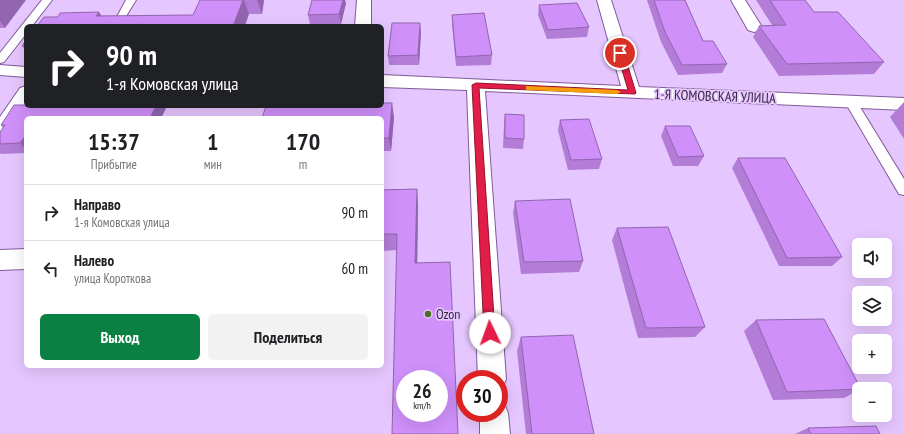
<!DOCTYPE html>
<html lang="ru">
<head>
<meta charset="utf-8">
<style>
	:root { --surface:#fff; --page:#f2f2f2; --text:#202124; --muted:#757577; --line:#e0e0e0; --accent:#0b8043 }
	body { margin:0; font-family:"PT Sans Narrow",sans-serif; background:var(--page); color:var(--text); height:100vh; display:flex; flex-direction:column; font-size:15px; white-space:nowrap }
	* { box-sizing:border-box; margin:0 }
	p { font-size:13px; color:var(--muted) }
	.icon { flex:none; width:22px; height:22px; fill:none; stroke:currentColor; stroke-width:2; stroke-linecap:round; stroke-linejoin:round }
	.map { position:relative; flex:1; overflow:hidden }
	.drawer { position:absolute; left:24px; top:116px; width:360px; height:252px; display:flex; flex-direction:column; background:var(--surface); border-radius:6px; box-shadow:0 4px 16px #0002 }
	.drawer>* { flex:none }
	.hud { position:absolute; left:24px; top:24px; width:360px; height:84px; border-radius:6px; box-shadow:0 4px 16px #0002; background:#202124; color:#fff; overflow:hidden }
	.controls { position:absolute; left:852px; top:238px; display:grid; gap:8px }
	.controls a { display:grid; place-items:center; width:40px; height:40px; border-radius:6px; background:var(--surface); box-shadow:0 4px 16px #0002; font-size:20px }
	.speed { position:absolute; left:396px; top:370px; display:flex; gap:8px; font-size:20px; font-weight:700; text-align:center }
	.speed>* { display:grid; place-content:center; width:52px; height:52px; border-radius:50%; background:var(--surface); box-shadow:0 4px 16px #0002; line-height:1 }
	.speed small { font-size:10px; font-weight:400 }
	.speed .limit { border:6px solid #d22; background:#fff; color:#111 }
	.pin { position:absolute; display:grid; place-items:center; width:34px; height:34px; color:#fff; margin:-17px; border:2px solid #fff; border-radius:50%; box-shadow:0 1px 4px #0007 }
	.me { position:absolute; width:44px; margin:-22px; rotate:357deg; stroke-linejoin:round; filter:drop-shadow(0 0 3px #0008) }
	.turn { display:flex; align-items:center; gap:14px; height:84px; padding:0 16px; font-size:18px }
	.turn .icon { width:52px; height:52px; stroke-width:2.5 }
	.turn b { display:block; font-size:28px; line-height:34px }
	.eta { display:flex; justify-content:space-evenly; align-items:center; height:68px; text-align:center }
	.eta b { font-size:24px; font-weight:800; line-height:28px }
	.primary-button { display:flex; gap:8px; margin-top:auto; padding:8px 16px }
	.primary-button a { flex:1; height:46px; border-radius:6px; background:var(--accent); color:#fff; font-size:16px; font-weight:800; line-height:46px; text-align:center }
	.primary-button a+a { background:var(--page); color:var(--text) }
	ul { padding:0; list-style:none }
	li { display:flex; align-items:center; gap:12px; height:56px; padding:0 16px; border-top:1px solid var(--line) }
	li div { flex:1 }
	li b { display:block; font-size:15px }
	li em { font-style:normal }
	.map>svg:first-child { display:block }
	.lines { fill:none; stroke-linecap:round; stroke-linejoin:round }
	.lane-casing { stroke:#805b99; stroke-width:2 }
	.street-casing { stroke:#805b99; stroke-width:2 }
	.lane { fill:#fff; fill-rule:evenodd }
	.street { fill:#fff; fill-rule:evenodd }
	.wall { fill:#b27cd7 }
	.shaded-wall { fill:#9165af }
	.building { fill:#cf90fa; stroke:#9165af; fill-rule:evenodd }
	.route { fill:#e11d48; stroke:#92132f }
	.slow { fill:#f59e0b }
	.poi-dot { fill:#4c6d25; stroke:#e6c6fe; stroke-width:1.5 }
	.labels { text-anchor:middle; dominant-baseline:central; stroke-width:3.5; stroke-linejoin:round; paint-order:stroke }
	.street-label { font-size:14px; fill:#382843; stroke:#e6c6fe }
	.poi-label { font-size:14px; fill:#382843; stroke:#e6c6fe; text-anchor:start }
</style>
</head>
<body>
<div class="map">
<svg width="904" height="434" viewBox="0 0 904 434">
	<rect width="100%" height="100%" fill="#e6c6fe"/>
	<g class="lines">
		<defs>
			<path id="lane" d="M42,0H52L32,26H26V34L4,62L0,63V53Z
				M126,0H136L120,26H112Z
				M851,98L855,99L904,179V195L899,194L845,102L847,99Z"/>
			<path id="street" d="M357,0H371V26H355Z
				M597,0H611L639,87L904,98V110L485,91L506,379L502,389L499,390V379H478L467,90L382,87V75L621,86Z
				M731,0H745L762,27L760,30L754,32L748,30Z
				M0,65L26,67V77L0,75Z
				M26,86V106L7,137L0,139V117L20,88Z
				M26,249V269L0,270V250Z
				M499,401L504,403L508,413L510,434H480V413H499Z"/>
		</defs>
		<use href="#lane" class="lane-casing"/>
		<use href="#street" class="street-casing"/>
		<use href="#lane" class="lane"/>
		<use href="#street" class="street"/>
	</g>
	<path class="wall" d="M0,0L5,28H0Z
		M200,0H264L262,14H249L102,16L193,15Z
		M647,0H685L703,41L727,64L722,73L678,75L661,42Z
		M756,0H805L814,12L884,62L874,74L779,76L753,37L759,26L772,25Z
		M346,3L341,24H310L308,15Z
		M539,5L589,27L587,37L547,39L538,15Z
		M452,15L492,55L491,65L456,66L452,24Z
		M421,32L419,65H389L388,56Z
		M26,40V51L22,46Z
		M904,102V139L890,117Z
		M26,106H164L166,108L161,118H26V153L1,154L0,153V132L3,128L1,125Z
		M505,114L524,139L523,149L503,148L504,124Z
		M394,117L391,151H382V118Z
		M560,120L602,159L599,169L568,170L558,130Z
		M665,126L704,156L698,166H673L661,136Z
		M738,158L842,257L832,266H779L732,168Z
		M417,189L418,206L417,263L458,434L397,250L382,251V190Z
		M515,201L583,261L579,272L521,274L513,213Z
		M617,228L705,327L695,337L638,338L612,240Z
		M756,320L859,389V390L844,398L773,400L744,331Z
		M521,337L594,434H526L517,351Z
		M808,428L880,434H795Z"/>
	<path class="shaded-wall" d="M0,0H26L5,28L0,21Z
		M243,0H244L249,14L245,26H233Z
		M257,0H264L262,14Z
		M343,0H345L346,3L341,24L339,14Z
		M99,12L108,26L96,16Z
		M420,23L421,32L419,65L418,55Z
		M392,103L394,117L391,151L389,138Z
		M156,106H164L166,108L161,118H150Z
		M26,135V149L20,143Z
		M417,189L418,206L417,279L415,263Z"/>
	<path class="building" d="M200,0H243L233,26H37L44,17H58L60,13L99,12L96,16L193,15Z
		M312,0H343L339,14L308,15Z
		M654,0H685L703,41H713L727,64L682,65L665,32Z
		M770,0H805L814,12H838L884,62L787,64L759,26L786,25Z
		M577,3L589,27L548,30L539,5Z
		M484,13L492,55L456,57L452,15Z
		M392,23H420L418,55L388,56Z
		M26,40V46H22Z
		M382,103H392L389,138H382V118H262L266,106H382Z
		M14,105H26V106H156L150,118H26V135L20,143L0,144V132L5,125H1Z
		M505,114L524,115V139L505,138Z
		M589,119L602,159L571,160L560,120Z
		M665,126H690L704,156L678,157Z
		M738,158H785L842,257L787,258Z
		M417,189L415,263L450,262L458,434H392L397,234H382V190ZM405,379H439V413H405Z
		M570,199L583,261L524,262L515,201Z
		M668,227L705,327L646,328L617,228Z
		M824,319L861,389L787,392L756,320Z
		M573,335L594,434H532L521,337Z
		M876,426L880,434H811L808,428Z"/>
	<path class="route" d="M618,51L624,53L636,93L635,94L479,88L495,333L493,336L490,338L486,336L484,333L472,85L476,83L628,90L617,53Z"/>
	<path class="slow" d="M526,86L617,90L621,92L617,94L528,90H526Z"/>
	<circle class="poi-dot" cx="428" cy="314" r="4"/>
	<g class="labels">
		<g class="street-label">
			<text transform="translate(715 96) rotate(2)">1-Я КОМОВСКАЯ УЛИЦА</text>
		</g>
		<g class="poi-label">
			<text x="436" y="314">Ozon</text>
		</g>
	</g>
</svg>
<div class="controls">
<a><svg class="icon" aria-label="sound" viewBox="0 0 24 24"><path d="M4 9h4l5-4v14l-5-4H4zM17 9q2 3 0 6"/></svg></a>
<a><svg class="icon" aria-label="layers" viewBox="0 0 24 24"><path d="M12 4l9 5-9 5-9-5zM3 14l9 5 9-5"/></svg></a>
<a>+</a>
<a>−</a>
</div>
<div class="speed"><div>26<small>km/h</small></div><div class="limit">30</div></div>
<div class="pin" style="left:620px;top:53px;background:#d93025"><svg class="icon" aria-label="arrive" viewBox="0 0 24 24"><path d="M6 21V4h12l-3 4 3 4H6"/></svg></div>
<svg class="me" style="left:490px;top:333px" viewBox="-20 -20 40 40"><circle r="19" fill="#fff"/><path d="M0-13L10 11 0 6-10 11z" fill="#e11d48"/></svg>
<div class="hud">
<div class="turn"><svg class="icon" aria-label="right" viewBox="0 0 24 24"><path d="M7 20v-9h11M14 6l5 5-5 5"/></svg><div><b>90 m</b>1-я Комовская улица</div></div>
</div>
<section class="drawer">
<div class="eta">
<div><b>15:37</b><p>Прибытие</p></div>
<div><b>1</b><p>мин</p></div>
<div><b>170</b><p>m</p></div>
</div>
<ul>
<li><svg class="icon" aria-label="right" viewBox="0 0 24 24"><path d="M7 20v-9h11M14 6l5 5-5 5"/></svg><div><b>Направо</b><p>1-я Комовская улица</p></div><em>90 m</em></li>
<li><svg class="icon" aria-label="left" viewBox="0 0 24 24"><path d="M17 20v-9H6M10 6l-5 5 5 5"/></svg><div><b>Налево</b><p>улица Короткова</p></div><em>60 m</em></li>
</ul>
<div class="primary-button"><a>Выход</a><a>Поделиться</a></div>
</section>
</div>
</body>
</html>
